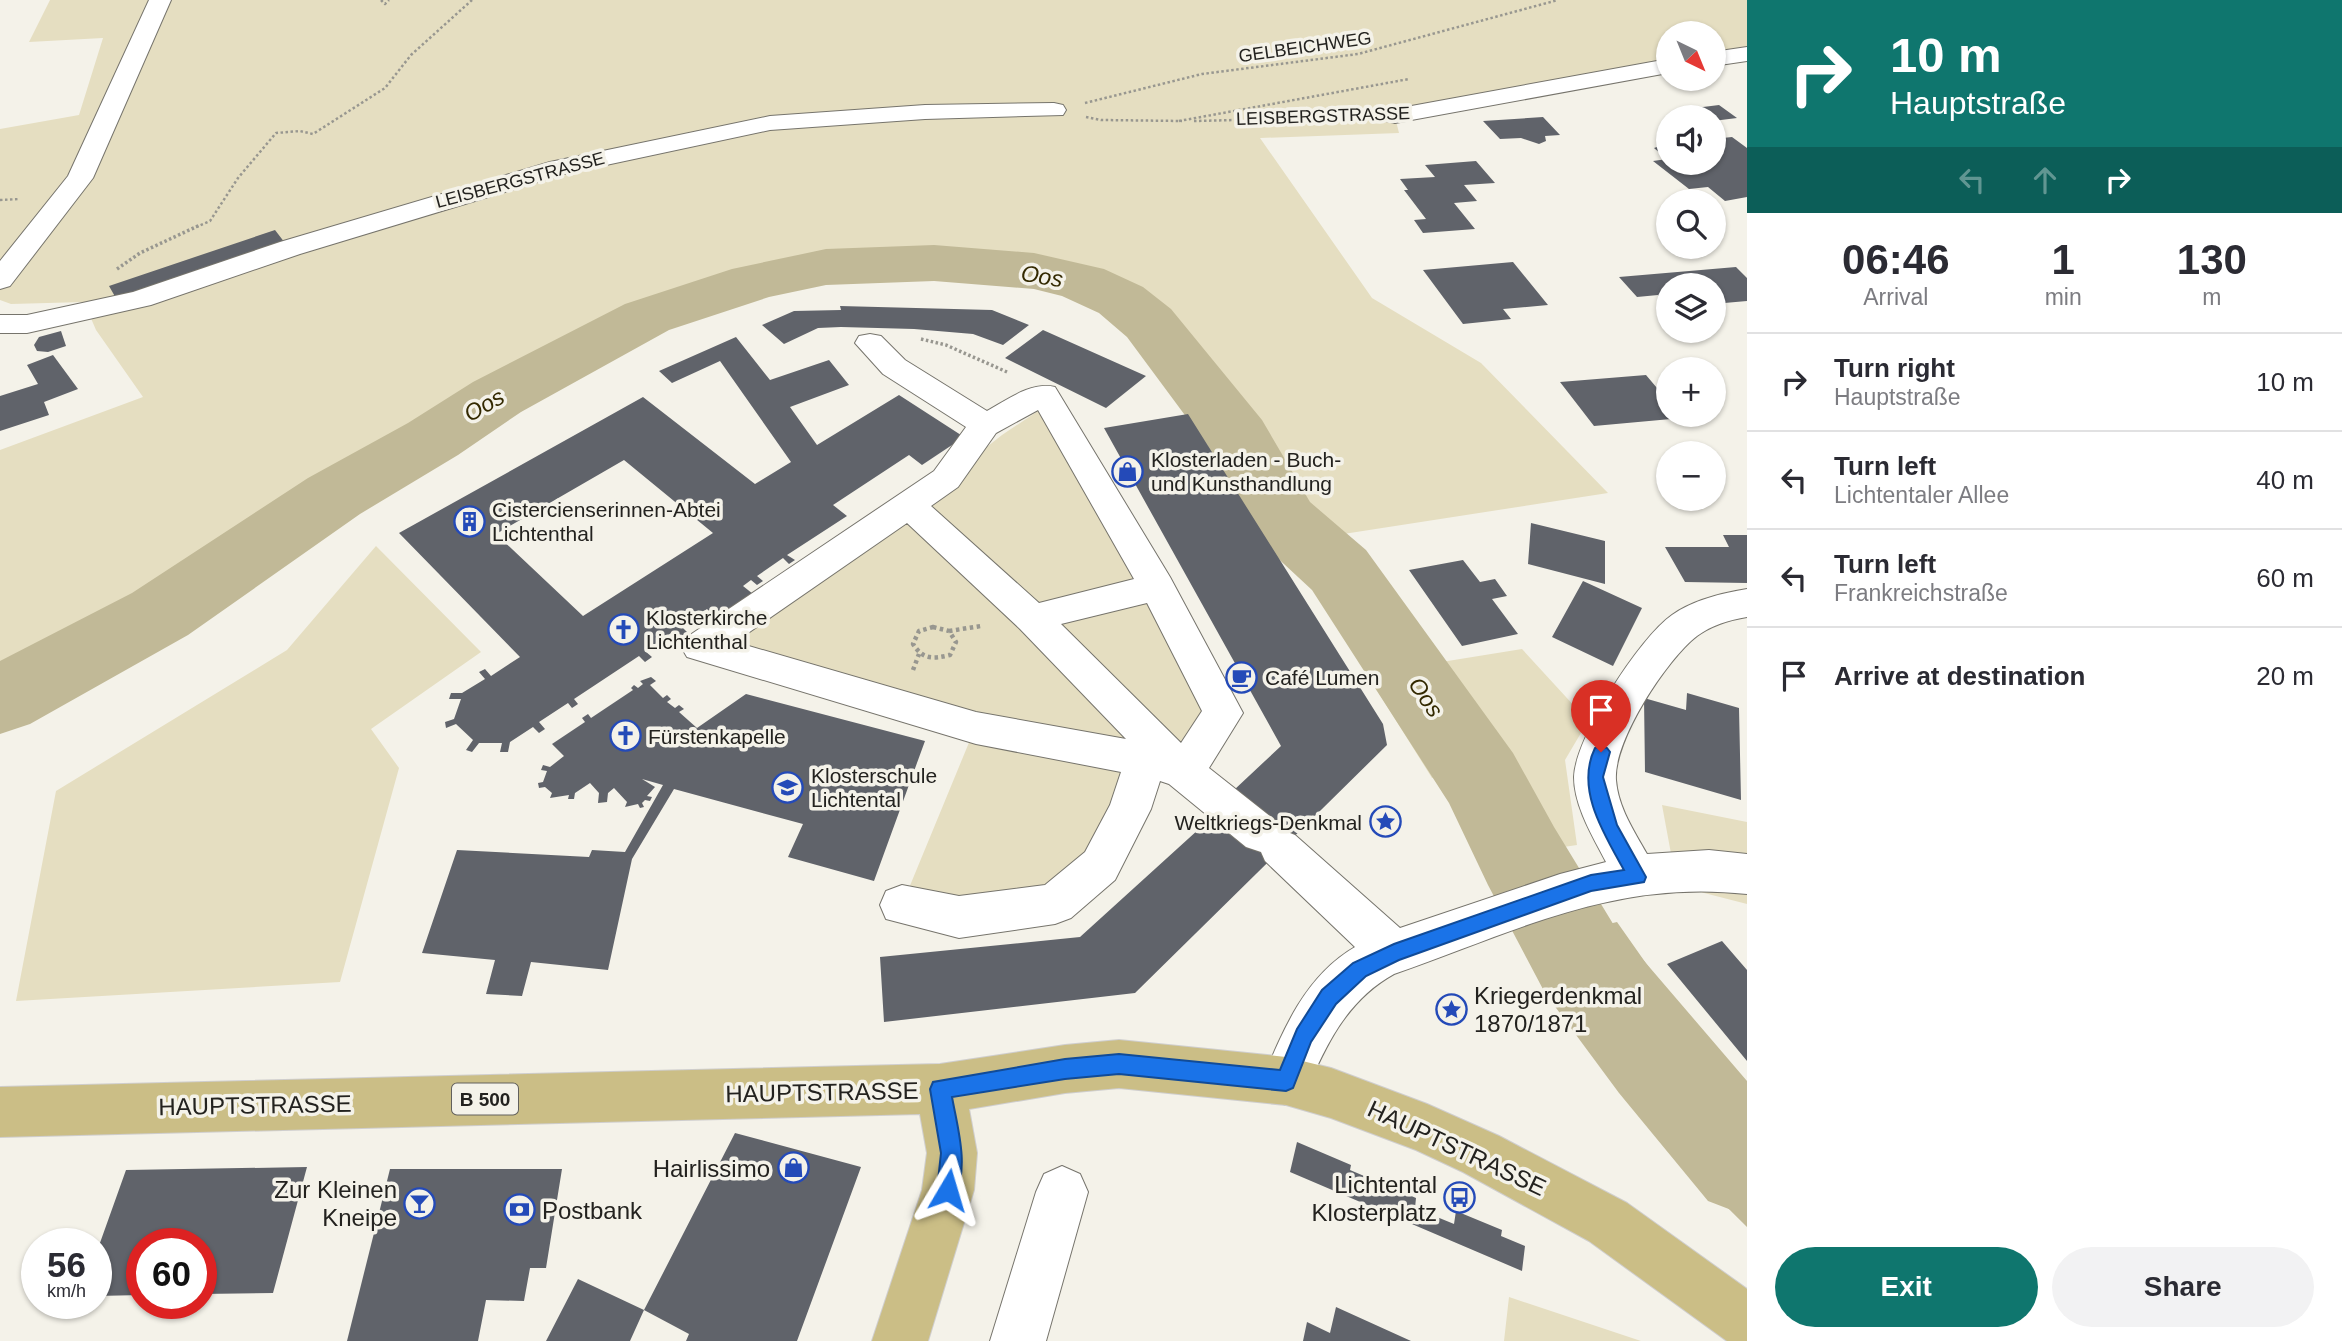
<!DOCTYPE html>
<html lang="en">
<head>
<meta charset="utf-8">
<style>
	:root { --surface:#fff; --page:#f2f2f3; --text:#2b2b33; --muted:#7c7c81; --line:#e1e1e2; --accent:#0f766e }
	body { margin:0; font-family:Arial,sans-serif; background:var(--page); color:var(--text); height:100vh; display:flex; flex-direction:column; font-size:26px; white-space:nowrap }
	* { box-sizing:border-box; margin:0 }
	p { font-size:23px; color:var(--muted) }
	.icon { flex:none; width:38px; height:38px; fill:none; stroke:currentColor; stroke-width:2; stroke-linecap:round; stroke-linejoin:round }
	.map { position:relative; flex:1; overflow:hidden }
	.sheet { display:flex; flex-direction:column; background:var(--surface); width:595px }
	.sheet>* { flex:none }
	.guide { background:#0f766e; color:#fff; overflow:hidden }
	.needle { width:46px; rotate:137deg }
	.fabs { position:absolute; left:1656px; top:21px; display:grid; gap:14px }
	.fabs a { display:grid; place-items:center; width:70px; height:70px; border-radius:50%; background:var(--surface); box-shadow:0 2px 5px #0004; font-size:35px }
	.speed { position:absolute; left:21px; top:1228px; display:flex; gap:14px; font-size:35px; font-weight:700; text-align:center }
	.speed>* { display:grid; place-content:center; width:91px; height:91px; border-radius:50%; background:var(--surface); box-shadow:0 2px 5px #0004; line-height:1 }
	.speed small { font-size:18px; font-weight:400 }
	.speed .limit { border:10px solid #d22; background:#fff; color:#111 }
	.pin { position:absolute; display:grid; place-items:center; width:60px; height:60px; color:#fff; margin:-72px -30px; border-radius:50% 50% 50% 0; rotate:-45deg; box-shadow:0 0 7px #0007 }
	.pin .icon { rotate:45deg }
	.me { position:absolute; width:77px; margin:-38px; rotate:7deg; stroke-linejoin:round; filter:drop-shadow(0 0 5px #0008) }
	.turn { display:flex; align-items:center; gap:24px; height:147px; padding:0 28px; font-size:32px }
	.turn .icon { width:91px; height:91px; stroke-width:2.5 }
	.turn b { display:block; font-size:49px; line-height:60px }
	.lanes { display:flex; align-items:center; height:66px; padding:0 28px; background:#0003; justify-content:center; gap:35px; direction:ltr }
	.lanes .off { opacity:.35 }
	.eta { display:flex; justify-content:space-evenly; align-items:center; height:119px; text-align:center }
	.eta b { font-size:42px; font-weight:700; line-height:49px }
	.primary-button { display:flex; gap:14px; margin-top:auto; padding:14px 28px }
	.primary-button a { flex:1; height:80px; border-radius:42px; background:var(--accent); color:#fff; font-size:28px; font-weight:700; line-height:80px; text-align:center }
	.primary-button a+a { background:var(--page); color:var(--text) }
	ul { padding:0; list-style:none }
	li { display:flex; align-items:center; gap:21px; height:98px; padding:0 28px; border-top:2px solid var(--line) }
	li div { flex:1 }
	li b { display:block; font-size:26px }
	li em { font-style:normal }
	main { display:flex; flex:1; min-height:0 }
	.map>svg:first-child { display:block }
	.green { fill:#e5dec1 }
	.water { fill:#c1b997 }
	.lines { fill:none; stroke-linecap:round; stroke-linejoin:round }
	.river { fill:#c1b997; fill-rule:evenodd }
	.building { fill:#60636a; fill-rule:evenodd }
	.minor-casing { stroke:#76746c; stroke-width:2 }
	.major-casing { stroke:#cfcece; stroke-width:2 }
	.path-far2 { stroke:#989790; stroke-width:2.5; stroke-dasharray:2.5 2.5; stroke-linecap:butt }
	.path-far1 { stroke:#989790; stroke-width:3.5; stroke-dasharray:2.5 2.5; stroke-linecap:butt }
	.path { stroke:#989790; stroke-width:4.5; stroke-dasharray:3.5 3.5; stroke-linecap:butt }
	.minor { fill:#fff; fill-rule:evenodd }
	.major { fill:#cbbe86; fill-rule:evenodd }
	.route { fill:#1a73e8; stroke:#114b97; stroke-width:2 }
	.labels { text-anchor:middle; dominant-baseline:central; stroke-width:7; stroke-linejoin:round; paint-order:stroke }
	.far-street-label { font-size:18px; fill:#23221f; stroke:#f4f2e9 }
	.shield { fill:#f4f2e9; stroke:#62605c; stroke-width:2 }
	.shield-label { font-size:19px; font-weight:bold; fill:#23221f }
	.poi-label { font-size:21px; fill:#23221f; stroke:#f4f2e9; text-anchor:start }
	.water-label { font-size:23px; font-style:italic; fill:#332900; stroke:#f4f2e9 }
	.near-poi-label { font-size:24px; fill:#23221f; stroke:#f4f2e9; text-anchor:end }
	.near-street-label { font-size:24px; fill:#23221f; stroke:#f4f2e9 }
</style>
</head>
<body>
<main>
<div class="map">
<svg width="1747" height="1341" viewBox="0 0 1747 1341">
	<rect width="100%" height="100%" fill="#f4f2e9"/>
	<path class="green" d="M50,0H1747V54L1713,59V33H1668V66L1395,117L1399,133L1260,138L1372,298L1481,363L1608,493L1337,535L1423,665L1522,649L1588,721L1565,760L1577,845L1550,849L1491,768L1432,778L1214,430L1155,343L1117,306L1071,285L988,272L841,273L755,289L656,322L374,483L179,609L0,710V450L143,397L96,330L84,302L11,304L0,300V129L79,115L103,38L29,42Z
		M1044,407L1220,715L1197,753L1146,761L1055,904L902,905L975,728L700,647L946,479L1002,435Z
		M376,546L481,652L371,729L399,768L340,982L16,1001L56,791L287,650Z
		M1662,805L1747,822V904L1677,886Z
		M1509,1297L1641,1341H1504Z"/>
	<path class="water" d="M1617,922L1747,1107V1227C1699,1179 1649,1132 1608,1077C1578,1035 1552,989 1526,944Z"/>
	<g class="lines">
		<path class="river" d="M934,245L1034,253L1104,269L1143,287L1171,309L1262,420L1310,502L1366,550L1513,753L1554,827L1615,927L1747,1081V1216L1708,1201L1619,1093L1545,993L1488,885L1449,803L1312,590L1258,540L1207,445L1127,337L1099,313L1062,296L1034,289L934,281L826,285L769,297L669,330L521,412L458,455L360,514L188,635L30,724L0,734V661L132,593L308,478L408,423L473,382L625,304L732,269L826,249Z"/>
	</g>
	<path class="building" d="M1719,105L1737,118L1713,121V117H1688L1679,110Z
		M1543,117L1560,135L1545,136L1546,141L1539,144L1521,138L1500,139L1483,121Z
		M1732,137L1747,148V197L1725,201L1708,187L1689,189L1653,161L1667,159L1654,148L1668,143V163H1713V139Z
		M1476,161L1495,183L1464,185L1477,201L1454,203L1475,229L1423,233L1414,220L1426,219L1404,190H1408L1400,179L1435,177L1425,165Z
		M275,230L285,243L117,300L109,286Z
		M1513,262L1548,305L1503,309L1511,319L1463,324L1423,270Z
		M1736,267L1747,278V301L1713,304V285H1668V305L1658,295L1637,297L1619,277Z
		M840,306L992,310L1029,325L1003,345L973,334L914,329L841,327L818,328L784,344L762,325L794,311L841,310Z
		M1043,330L1146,376L1106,408L1005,358Z
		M61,331L66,346L48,352L37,351L34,345L39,337Z
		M736,337L770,380L829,360L849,385L790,407L817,445L899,395L964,437L922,465L909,455L833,505L847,516L787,555L795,560L789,564L783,558L757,576L763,581L757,585L751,580L743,586L753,594L721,613L712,614L707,609L681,626L688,633L681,637L674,631L645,651L652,657L645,662L639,656L574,699L578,704L572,708L568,703L539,722L545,729L539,733L533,727L510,742L508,752H500L502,743H479L472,752L466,750L473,740L456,724L446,728L445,722L454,719L461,699H449L451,693H462L485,679L479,672L485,669L491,676L520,657L399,533L643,397L755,484L791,462L720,361L672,383L659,371ZM624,460L713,533L583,616L496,534Z
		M53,355L78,389L44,402L49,415L0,431V396L38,384L27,365Z
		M1646,375L1668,401V415H1679L1682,418L1594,426L1560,382Z
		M1188,414L1383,724L1387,745L1135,993L884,1022L880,957L1080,937L1210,819L1247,848L1275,820L1234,790L1281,746L1104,428Z
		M1531,523L1605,541V584L1528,564Z
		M1723,535H1747V583L1685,582L1665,547H1729Z
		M1463,560L1480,582L1495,579L1507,596L1492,599L1518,634L1462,646L1409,570Z
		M1583,581L1642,608L1613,666L1552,637Z
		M651,677L656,681L650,685L663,698L667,695L671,699L667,702L675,708L679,705L684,709L679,712L697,728L746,694L925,741L874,881L788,857L803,824L674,789L632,859L608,970L531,962L522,996L486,994L495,960L422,953L457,850L589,857L592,850L625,852L663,785L642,779L655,787L647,796L652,797L650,801L645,800L642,803L644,807L640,808L638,804L625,807L627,802L614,788L608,793L607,802L598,803L599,793L590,783L575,793L574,799H568L569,795L550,798L552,793L545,787L539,788L538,783L543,782L547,771L541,770L543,765L550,767L564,756L552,744L585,722L582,718L588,714L591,718L633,690L631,688L634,685L638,688L643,684L640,681Z
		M1687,693L1739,708L1741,800L1645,772L1644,698L1686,710Z
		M1722,941L1747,970V1061L1667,964Z
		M735,1133L861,1167L797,1341H686L689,1334L644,1310Z
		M1297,1142L1351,1165L1350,1170L1416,1198L1415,1208L1454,1224L1456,1211L1502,1230L1501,1236L1525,1246L1522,1271L1290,1172Z
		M307,1167L273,1293L201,1294V1244H142V1295L96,1296V1254L126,1170Z
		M390,1169H562L546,1268H530L524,1301L486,1300L478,1341H347Z
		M578,1279L644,1310L630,1341H546Z
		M1336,1307L1411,1341H1303L1307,1322L1330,1333Z"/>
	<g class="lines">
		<defs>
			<path id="minor" d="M149,0H171L93,178L10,286L0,289V261L68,176Z
				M1747,47V61L1713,66V52Z
				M1668,59V73L1395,123L1386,121L1383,116L1386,111L1395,109Z
				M1054,103L1063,105L1066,110L1063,115L925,119L770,130L564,174L300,254L151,305L27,333H0V315H27L133,292L280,242L550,162L770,116L925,105Z
				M870,334L881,336L905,360L987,411C1007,400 1032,381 1055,387L1170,577L1243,713L1209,768L1276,821L1280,829L1295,835L1400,928L1560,874L1606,862C1593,837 1574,806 1574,777C1575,738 1639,638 1672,615C1693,600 1722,593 1747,589V617C1729,620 1712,625 1697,636C1667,659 1613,741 1616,780C1618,807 1634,831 1647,854L1709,850L1747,854V894C1613,879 1515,932 1394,974C1345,1001 1324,1049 1303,1098L1286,1105L1269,1098L1262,1081C1283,1030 1305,976 1355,947L1265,861L1261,852L1246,847L1169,784L1160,781L1151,809L1115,880L1071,918L1055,924L959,938L886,919L880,905L886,891L902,885L959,896L1045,885L1085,852L1110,805L1121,772L976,744L687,657L681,647L687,637L934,471L966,427L883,374L855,343L859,336ZM1038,410L1134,579L1039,603L931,506L958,487L996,433ZM907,523L1020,629L1126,739L976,712L735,642ZM1147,603L1202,711L1181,743L1061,624Z
				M1062,1166L1080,1174L1088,1192L1046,1341H990L1036,1192L1044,1174Z"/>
			<path id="major" d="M1119,1040L1286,1057L1331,1068L1427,1104L1499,1136L1627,1203L1747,1289V1341H1727L1589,1241L1463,1172L1416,1150L1331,1118L1286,1105L1119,1088L1065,1093L969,1109L977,1153L974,1190L928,1341H872L922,1190L927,1153L920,1114L0,1137V1087L940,1064L1065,1045Z"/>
		</defs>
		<use href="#minor" class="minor-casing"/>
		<use href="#major" class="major-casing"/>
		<path class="path-far2" d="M381,0L385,4L389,0
			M1679,33L1703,31
			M1085,103L1202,74L1358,54L1558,0
			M1086,117L1101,120L1182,121
			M1179,121L1409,79
			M1194,121L1364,117
			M0,200L20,199
			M196,227L210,221L238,178L276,133L300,131L313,134L385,88L411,55L472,0"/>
		<path class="path-far1" d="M117,269L140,253L200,225
			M921,339L946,345L1007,372"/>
		<path class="path" d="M933,627L949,631L956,642L950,655C933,659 923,660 913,644L919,631Z
			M949,631L981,626
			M913,670L919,654"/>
		<use href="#minor" class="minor"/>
		<use href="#major" class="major"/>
	</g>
	<path class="route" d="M1601,746L1607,748L1610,752L1603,777L1617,825L1646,877L1644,882L1591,891L1399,960L1366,976L1336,1004L1311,1042L1293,1088L1286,1091L1119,1074L1065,1079L952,1097C958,1130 969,1165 955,1198L948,1201L940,1198L937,1190L941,1153L930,1089L933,1082L1065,1059L1119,1054L1280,1070L1297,1029L1322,990L1353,963L1394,944L1591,875L1624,870C1604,834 1575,789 1595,748Z"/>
	<defs>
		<symbol id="shop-ring" viewBox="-11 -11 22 22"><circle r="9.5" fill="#f4f2e9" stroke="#244ab8" stroke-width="1.5"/><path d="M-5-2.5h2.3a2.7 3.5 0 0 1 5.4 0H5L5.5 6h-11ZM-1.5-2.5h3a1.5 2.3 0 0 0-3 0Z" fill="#244ab8"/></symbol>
		<symbol id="building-ring" viewBox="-11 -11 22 22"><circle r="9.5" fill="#f4f2e9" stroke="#244ab8" stroke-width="1.5"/><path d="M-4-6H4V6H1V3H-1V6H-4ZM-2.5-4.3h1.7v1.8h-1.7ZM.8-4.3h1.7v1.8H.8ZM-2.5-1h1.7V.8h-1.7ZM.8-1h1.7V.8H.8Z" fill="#244ab8"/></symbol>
		<symbol id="church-ring" viewBox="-11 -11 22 22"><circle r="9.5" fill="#f4f2e9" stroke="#244ab8" stroke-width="1.5"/><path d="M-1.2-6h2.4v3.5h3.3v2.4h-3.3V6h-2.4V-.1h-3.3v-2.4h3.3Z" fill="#244ab8"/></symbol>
		<symbol id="cafe-ring" viewBox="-11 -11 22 22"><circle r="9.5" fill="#f4f2e9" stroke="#244ab8" stroke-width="1.5"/><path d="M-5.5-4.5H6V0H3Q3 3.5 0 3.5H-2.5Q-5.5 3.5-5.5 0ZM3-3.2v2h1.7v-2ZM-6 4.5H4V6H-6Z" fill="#244ab8"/></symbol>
		<symbol id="school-ring" viewBox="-11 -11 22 22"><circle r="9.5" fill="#f4f2e9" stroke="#244ab8" stroke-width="1.5"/><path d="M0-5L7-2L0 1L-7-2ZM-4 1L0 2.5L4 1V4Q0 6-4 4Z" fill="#244ab8"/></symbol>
		<symbol id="sight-ring" viewBox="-11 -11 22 22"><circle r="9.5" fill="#f4f2e9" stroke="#244ab8" stroke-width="1.5"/><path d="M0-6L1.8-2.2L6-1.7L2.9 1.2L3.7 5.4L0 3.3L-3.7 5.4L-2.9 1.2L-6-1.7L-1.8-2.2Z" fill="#244ab8"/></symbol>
		<symbol id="bus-ring" viewBox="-11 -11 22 22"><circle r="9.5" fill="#f4f2e9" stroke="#244ab8" stroke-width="1.5"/><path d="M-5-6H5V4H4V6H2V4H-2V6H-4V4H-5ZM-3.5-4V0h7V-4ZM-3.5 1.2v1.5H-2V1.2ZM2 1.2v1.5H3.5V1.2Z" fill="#244ab8"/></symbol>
		<symbol id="bar-ring" viewBox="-11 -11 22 22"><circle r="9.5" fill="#f4f2e9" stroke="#244ab8" stroke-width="1.5"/><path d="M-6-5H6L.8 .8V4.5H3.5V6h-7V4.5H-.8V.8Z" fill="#244ab8"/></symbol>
		<symbol id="bank-ring" viewBox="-11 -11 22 22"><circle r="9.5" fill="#f4f2e9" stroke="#244ab8" stroke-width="1.5"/><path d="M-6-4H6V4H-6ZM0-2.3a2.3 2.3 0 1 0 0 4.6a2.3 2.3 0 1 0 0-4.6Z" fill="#244ab8"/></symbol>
	</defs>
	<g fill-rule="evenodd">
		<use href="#shop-ring" x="1110" y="454" width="35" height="35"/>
		<use href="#building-ring" x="452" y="504" width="35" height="35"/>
		<use href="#church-ring" x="606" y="612" width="35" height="35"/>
		<use href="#cafe-ring" x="1224" y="660" width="35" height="35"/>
		<use href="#church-ring" x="608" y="718" width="35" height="35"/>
		<use href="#school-ring" x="770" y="770" width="35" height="35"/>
		<use href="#sight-ring" x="1368" y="804" width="35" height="35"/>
		<use href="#sight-ring" x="1434" y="992" width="35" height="35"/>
		<use href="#shop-ring" x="776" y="1150" width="35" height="35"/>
		<use href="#bus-ring" x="1442" y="1180" width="35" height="35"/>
		<use href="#bar-ring" x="402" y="1186" width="35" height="35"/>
		<use href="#bank-ring" x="502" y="1192" width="35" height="35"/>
	</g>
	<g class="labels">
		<g class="far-street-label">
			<text transform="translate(1305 47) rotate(-8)">GELBEICHWEG</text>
			<text transform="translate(1323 116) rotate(-2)">LEISBERGSTRASSE</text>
			<text transform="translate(520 180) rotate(-15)">LEISBERGSTRASSE</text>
		</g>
		<rect class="shield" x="452" y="1083.5" width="66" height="31" rx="5"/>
		<g class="shield-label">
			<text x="485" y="1099">B 500</text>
		</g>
		<g class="poi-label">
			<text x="1151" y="459">Klosterladen - Buch-<tspan x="1151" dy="24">und Kunsthandlung</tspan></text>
			<text x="492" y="509">Cistercienserinnen-Abtei<tspan x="492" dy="24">Lichtenthal</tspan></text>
			<text x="646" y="617">Klosterkirche<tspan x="646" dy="24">Lichtenthal</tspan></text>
			<text x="1265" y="677">Café Lumen</text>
			<text x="648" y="736">Fürstenkapelle</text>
			<text x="811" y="775">Klosterschule<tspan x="811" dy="24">Lichtental</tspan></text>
			<text x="1362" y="822" text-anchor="end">Weltkriegs-Denkmal</text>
		</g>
		<g class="water-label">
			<text transform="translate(1042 276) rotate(9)">Oos</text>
			<text transform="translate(484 405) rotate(-30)">Oos</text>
			<text transform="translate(1426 697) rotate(56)">Oos</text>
		</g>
		<g class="near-poi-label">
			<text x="1474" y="995" text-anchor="start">Kriegerdenkmal<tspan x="1474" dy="28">1870/1871</tspan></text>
			<text x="770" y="1168">Hairlissimo</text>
			<text x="1437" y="1184">Lichtental<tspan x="1437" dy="28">Klosterplatz</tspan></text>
			<text x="397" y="1189">Zur Kleinen<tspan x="397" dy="28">Kneipe</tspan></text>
			<text x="542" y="1210" text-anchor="start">Postbank</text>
		</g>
		<g class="near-street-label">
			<text transform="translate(822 1092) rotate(-1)">HAUPTSTRASSE</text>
			<text transform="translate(255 1105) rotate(-1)">HAUPTSTRASSE</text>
			<text transform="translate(1457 1148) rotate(25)">HAUPTSTRASSE</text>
		</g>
	</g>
</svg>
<div class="fabs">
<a><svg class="needle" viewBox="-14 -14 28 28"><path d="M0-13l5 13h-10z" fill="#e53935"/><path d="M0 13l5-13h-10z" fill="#7c7c81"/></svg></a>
<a><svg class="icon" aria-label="sound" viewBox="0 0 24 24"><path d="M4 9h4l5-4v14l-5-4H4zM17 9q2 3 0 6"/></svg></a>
<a><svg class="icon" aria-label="search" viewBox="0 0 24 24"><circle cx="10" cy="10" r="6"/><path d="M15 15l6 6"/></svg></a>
<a><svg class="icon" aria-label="layers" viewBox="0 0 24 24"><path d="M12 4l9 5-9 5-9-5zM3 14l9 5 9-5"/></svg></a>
<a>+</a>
<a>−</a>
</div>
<div class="speed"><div>56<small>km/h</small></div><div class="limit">60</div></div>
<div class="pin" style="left:1601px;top:752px;background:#d93025"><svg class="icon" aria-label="arrive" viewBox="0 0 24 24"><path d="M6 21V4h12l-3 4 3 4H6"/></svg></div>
<svg class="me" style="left:948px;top:1190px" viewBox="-20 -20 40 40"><path d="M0-17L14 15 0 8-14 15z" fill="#1a73e8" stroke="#fff" stroke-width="4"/></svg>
</div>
<section class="sheet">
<div class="guide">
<div class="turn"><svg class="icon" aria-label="right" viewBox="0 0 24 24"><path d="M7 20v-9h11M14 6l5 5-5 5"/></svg><div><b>10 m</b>Hauptstraße</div></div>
<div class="lanes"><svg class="icon off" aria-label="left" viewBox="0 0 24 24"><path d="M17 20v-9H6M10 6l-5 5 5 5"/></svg><svg class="icon off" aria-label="ahead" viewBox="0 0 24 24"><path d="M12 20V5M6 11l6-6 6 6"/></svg><svg class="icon" aria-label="right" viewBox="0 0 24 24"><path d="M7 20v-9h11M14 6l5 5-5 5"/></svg></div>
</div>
<div class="eta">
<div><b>06:46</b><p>Arrival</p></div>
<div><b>1</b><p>min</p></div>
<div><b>130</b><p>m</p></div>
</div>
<ul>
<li><svg class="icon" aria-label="right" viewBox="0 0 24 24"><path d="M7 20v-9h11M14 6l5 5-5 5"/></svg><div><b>Turn right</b><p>Hauptstraße</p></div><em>10 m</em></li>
<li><svg class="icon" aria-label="left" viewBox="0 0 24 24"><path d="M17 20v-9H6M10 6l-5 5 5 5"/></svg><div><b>Turn left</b><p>Lichtentaler Allee</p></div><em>40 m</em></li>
<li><svg class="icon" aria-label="left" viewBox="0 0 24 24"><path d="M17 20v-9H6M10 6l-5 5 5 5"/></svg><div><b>Turn left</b><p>Frankreichstraße</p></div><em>60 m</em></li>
<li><svg class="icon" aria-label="arrive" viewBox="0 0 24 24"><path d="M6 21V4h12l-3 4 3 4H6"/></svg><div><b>Arrive at destination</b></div><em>20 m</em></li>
</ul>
<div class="primary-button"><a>Exit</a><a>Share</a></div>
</section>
</main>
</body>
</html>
